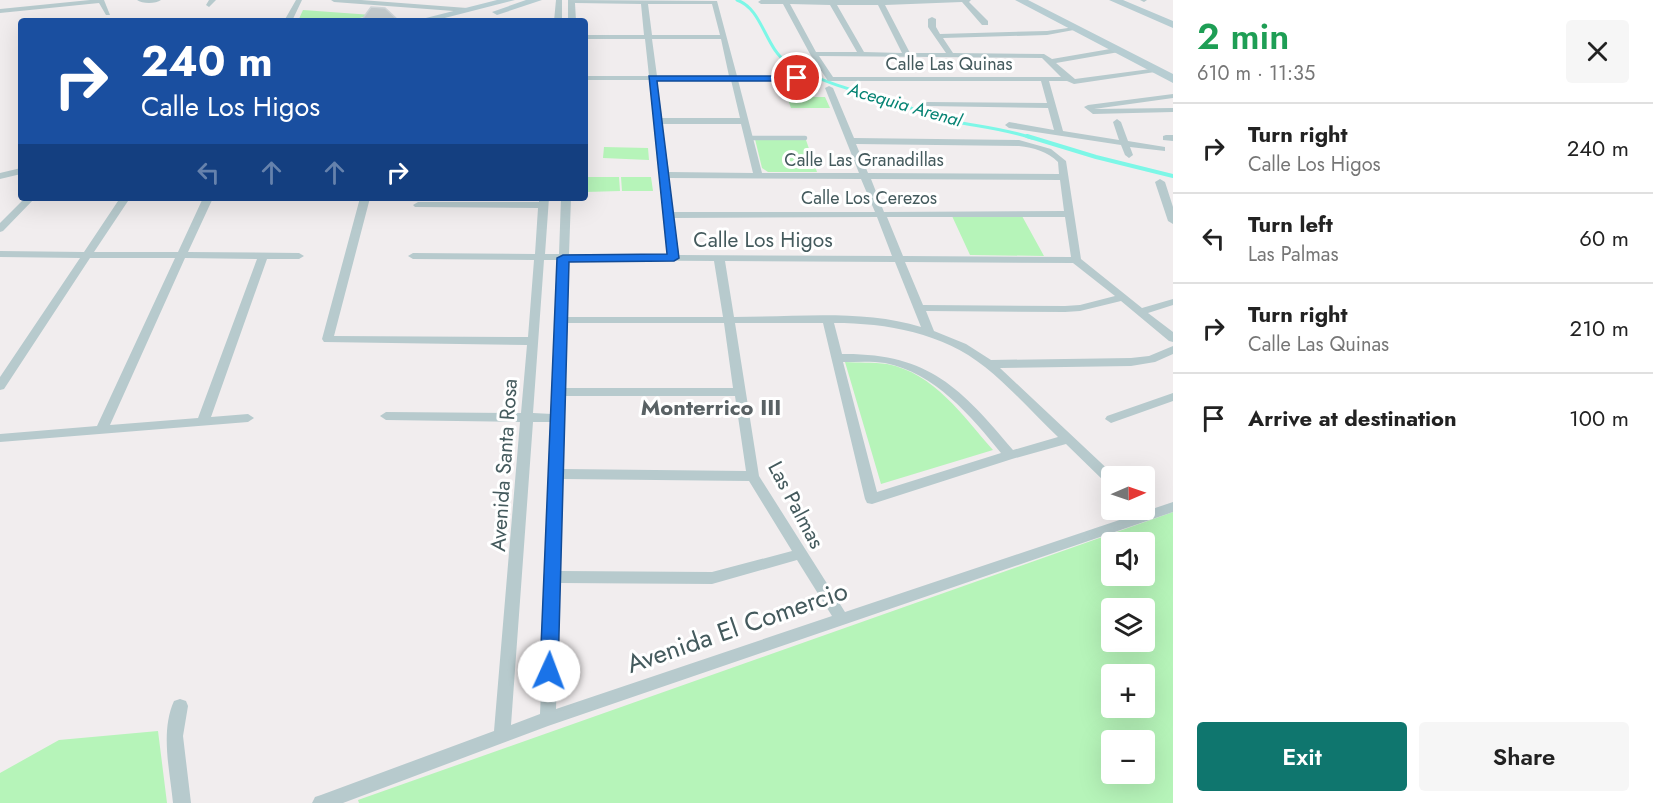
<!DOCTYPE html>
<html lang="en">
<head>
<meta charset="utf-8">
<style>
	:root { --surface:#fff; --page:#f6f6f6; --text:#222; --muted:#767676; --line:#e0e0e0; --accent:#0f766e }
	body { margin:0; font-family:Jost,sans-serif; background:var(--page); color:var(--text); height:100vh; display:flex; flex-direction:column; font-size:22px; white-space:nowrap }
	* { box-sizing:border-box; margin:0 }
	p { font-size:20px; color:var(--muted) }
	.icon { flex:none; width:33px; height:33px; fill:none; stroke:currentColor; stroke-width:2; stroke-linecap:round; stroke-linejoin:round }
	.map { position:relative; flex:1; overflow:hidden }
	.side { display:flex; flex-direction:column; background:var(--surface); width:480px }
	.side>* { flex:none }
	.banner { position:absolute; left:18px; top:18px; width:570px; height:183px; border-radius:6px; box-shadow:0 6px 24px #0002; background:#1a4fa0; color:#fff; overflow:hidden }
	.needle { width:39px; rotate:88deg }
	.fabs { position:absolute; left:1101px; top:466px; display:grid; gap:12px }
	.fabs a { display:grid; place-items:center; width:54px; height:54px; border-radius:6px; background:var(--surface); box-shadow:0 6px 24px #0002; font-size:30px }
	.pin { position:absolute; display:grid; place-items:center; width:51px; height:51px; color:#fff; margin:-26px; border:3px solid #fff; border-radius:50%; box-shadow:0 2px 6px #0007 }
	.me { position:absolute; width:66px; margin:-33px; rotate:2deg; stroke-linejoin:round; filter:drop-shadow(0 0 4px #0008) }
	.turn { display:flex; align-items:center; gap:21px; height:126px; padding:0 24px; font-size:27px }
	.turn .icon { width:78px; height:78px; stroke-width:2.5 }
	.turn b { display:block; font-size:42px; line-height:51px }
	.lanes { display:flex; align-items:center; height:57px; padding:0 24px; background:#0003; justify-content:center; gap:30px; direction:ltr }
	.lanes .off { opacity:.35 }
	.round { display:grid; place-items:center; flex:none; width:63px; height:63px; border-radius:6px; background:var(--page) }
	.headline { display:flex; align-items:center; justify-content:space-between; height:102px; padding:0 24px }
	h1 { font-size:36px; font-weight:600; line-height:45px; color:#1e9e55 }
	.action { display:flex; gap:12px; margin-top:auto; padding:12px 24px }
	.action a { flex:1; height:69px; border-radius:6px; background:var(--accent); color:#fff; font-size:24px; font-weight:600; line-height:69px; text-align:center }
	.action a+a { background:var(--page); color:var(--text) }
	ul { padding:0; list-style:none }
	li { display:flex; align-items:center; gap:18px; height:90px; padding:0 24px; border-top:2px solid var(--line) }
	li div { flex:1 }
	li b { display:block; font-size:22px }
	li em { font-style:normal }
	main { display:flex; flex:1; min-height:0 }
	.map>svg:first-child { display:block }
	.green { fill:#b6f4b9; fill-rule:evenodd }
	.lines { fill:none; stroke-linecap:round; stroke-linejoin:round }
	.stream-far1 { stroke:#7df7e7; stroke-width:3 }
	.stream { stroke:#7df7e7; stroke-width:4 }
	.building { fill:#c4cbce; stroke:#d1d7da; stroke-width:1.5 }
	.lane { stroke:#b7cacd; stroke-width:4.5 }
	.street { fill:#b7cacd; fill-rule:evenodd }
	.secondary { fill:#b7cdd2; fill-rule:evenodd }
	.route { fill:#1a73e8; stroke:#114b97; stroke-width:1.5 }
	.labels { text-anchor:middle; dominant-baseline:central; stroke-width:6; stroke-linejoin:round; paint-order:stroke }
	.far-street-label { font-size:18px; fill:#445a5d; stroke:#fff }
	.far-water-label { font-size:18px; font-style:italic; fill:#058373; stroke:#fff }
	.street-label { font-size:21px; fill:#445a5d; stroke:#fff }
	.neighbourhood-label { font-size:22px; font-weight:bold; fill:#596164; stroke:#fff }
	.near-street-label { font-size:26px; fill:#445a5d; stroke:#fff }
</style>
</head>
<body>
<main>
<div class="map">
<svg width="1173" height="803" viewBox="0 0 1173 803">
	<rect width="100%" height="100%" fill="#f1edee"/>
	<path class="green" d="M303,10L372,15L347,21H298Z
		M787,97H825L830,108H791Z
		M755,139L806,140L817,172H768L762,168Z
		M604,147L648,148L649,160L603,158Z
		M585,177H619L620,191L586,192Z
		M621,177H651L653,191H622Z
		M952,216H1022L1044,256L970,255Z
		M845,362C858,363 873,362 887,364C934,373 963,416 993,450L881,484Z
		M1173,512V803H359L358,800ZM1112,543H1144V576H1112ZM1112,609H1144V642H1112ZM1112,675H1144V708H1112ZM1112,741H1144V774H1112Z
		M158,731L167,803H0V773L59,740Z"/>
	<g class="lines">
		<path class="stream-far1" d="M737,0C763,9 765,49 788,63C821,83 862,93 899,104C917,110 937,119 956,122C983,127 1005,129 1032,138"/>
		<path class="stream" d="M1027,136L1096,157L1173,176"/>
	</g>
	<path class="building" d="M371,7L385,8L399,21H361Z"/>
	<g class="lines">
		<path class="lane" d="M748,138H805"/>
		<path class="street" d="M90,0H104L110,15H106L99,3L0,13V9Z
			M137,0H161C156,4 142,4 137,0Z
			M209,0H216L209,7L206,5Z
			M296,0H302L292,21H284Z
			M331,0H361L467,8L470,10L467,12L334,2Z
			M556,0H562V21H554Z
			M568,0L717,1L737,76H797L801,78L797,80H738L762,173H859L825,88L829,86L833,88L854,138L1019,140L1051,149L1066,161L1081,259L1142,308L1173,299V305L1148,313L1173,332V342L1169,341L1121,301L1080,311L1065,312L926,311L934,331L966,344L991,360L1131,358L1149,356L1173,346V354L1155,362L1131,366L1000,368L1116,477H1112V486L1107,484L1066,444L1012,459L872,504L867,503L865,499L823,323H735L759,476L845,612L1173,502V512L548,726L343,803H312L315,797L321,795L494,731L520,422L386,420L380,416L386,412L521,413L527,345L324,342L322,339L360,198H370L334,336L528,337L534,260L413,259L408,256L413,253L535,254L538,208L415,207L413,205L418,202H539V198H549L545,254H559L561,198H571L569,254L669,255L649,80H585V76H649L645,39H585V35H644L641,4L575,3L576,21H568ZM648,4H712L720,35H652ZM652,39H721L729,76H657ZM657,80H731L740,118H662ZM662,124H741L753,173L669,172ZM856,144L1019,146C1034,148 1047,151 1058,162L1059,174L868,173ZM669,178L861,179L875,212H673ZM871,179L1060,180L1064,211L884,212ZM877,217L892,256L679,255L674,218ZM887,217H1065L1071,257L903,256ZM544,260H559L552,414L533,413ZM569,260L714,261L723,317H567ZM725,261L895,262L921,327C864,309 793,317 734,317ZM905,262L1073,263L1115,296L1080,305L1065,306L923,305ZM567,323H724L733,388H565ZM834,323C887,323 943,333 985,367C1011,388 1034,414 1058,437L1013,450C960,387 928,353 842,354ZM843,362C857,362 872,361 885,363C935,373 971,416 1001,453L877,492ZM565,396H735L746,471L563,469ZM533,422H552L540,714L511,725ZM563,479L749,481L792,551L712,572L560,571ZM797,560L832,616L556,709L560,583L712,584Z
			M971,0L969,2L988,21V25H982L962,2L885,5L910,53H946L928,27V19L932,17L936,19V27L940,34L1047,31L1075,27L1079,29L1047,35L943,38L953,53L1044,54L1052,59L1116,48H1119V52L1056,63L1075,79L1158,68L1159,70L1155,72L1074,84L1067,81H1049L1063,131L1119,140L1113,122L1117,119L1121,122L1128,141L1165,147V151L1130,147L1133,155L1129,158L1125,155L1121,145L1009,128L1005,125L1009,122L1054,130L1048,108L927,106L923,104L927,102L1047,103L1041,81H828L810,54L783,4H761L758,2L761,0ZM790,4L830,5L857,52H816ZM837,5H878L902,53L864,52ZM819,56L1042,58L1061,77H833Z
			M1140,0H1147L1144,2Z
			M1173,94V98L1094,109L1173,108V112L1093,114L1084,107L1088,105Z
			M1166,135H1173V141L1163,140V136Z
			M21,168V174L0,179V173Z
			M1160,179L1165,182L1173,207V224L1168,221L1155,182Z
			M25,198H35L3,231L0,232V223Z
			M120,198H130L94,252H178L203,198H213L188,252L299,253L304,256L299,259H267L211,417L248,414L254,418L248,422L0,442V434L97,426L175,258H90L4,389L0,390V377L80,258L0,257V251L84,252ZM185,258L257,259L198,418L110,425Z
			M1173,393V401L1111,423L1105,419L1107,416Z
			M180,699L186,701L188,706L183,736L191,803H173C170,771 160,732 174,701Z"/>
		<path class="secondary" d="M497,0H515L433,21H414Z
			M526,0H542L497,15L492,12Z
			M1015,0H1028L1173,74V83Z
			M1109,0H1123L1173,21V28Z"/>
	</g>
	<path class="route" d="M649,76H797L802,78L797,81H657L679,258L674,261L569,262L558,671L555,677L549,679L543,677L540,671L557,258L563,255L667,254Z"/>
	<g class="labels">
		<g class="far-street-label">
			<text x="949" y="64">Calle Las Quinas</text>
			<text x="864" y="160">Calle Las Granadillas</text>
			<text x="869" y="198">Calle Los Cerezos</text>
		</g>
		<g class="far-water-label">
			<text transform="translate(905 105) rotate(16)">Acequia Arenal</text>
		</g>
		<g class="street-label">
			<text x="763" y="240">Calle Los Higos</text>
			<text transform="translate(504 465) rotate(-86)">Avenida Santa Rosa</text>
			<text transform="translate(796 505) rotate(62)">Las Palmas</text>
		</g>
		<g class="neighbourhood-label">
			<text x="711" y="407">Monterrico III</text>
		</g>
		<g class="near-street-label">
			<text transform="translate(737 627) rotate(-19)">Avenida El Comercio</text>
		</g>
	</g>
</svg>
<div class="fabs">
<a><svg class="needle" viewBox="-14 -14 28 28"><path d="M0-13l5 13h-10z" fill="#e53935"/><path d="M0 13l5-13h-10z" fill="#767676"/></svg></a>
<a><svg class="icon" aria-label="sound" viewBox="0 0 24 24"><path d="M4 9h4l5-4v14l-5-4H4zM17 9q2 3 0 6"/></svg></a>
<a><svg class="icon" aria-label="layers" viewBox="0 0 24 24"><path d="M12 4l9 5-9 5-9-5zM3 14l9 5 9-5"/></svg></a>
<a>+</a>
<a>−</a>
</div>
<div class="pin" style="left:797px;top:78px;background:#d93025"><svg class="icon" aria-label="arrive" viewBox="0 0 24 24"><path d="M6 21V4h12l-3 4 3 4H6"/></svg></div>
<svg class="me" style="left:549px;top:671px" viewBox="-20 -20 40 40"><circle r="19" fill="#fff"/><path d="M0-13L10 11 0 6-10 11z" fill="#1a73e8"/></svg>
<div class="banner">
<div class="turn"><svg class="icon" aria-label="right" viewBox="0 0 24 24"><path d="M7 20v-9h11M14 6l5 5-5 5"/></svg><div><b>240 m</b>Calle Los Higos</div></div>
<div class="lanes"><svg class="icon off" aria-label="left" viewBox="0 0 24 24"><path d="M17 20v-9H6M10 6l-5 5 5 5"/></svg><svg class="icon off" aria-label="ahead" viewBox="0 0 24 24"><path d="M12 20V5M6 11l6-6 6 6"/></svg><svg class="icon off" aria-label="ahead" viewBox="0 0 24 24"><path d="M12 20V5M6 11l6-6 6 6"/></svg><svg class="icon" aria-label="right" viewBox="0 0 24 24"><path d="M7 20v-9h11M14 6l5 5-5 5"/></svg></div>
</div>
</div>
<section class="side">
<div class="headline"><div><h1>2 min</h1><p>610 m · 11:35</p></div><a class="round"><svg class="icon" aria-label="close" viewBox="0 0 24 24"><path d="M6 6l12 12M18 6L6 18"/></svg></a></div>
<ul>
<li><svg class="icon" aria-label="right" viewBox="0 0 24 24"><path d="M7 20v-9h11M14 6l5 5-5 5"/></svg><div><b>Turn right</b><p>Calle Los Higos</p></div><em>240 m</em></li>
<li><svg class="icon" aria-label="left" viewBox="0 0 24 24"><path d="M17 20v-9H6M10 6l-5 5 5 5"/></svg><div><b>Turn left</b><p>Las Palmas</p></div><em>60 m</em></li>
<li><svg class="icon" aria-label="right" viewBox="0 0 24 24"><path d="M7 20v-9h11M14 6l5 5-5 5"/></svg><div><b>Turn right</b><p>Calle Las Quinas</p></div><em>210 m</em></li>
<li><svg class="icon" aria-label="arrive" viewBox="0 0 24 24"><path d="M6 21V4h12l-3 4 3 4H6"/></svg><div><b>Arrive at destination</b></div><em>100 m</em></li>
</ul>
<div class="action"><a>Exit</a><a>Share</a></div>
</section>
</main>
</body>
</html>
